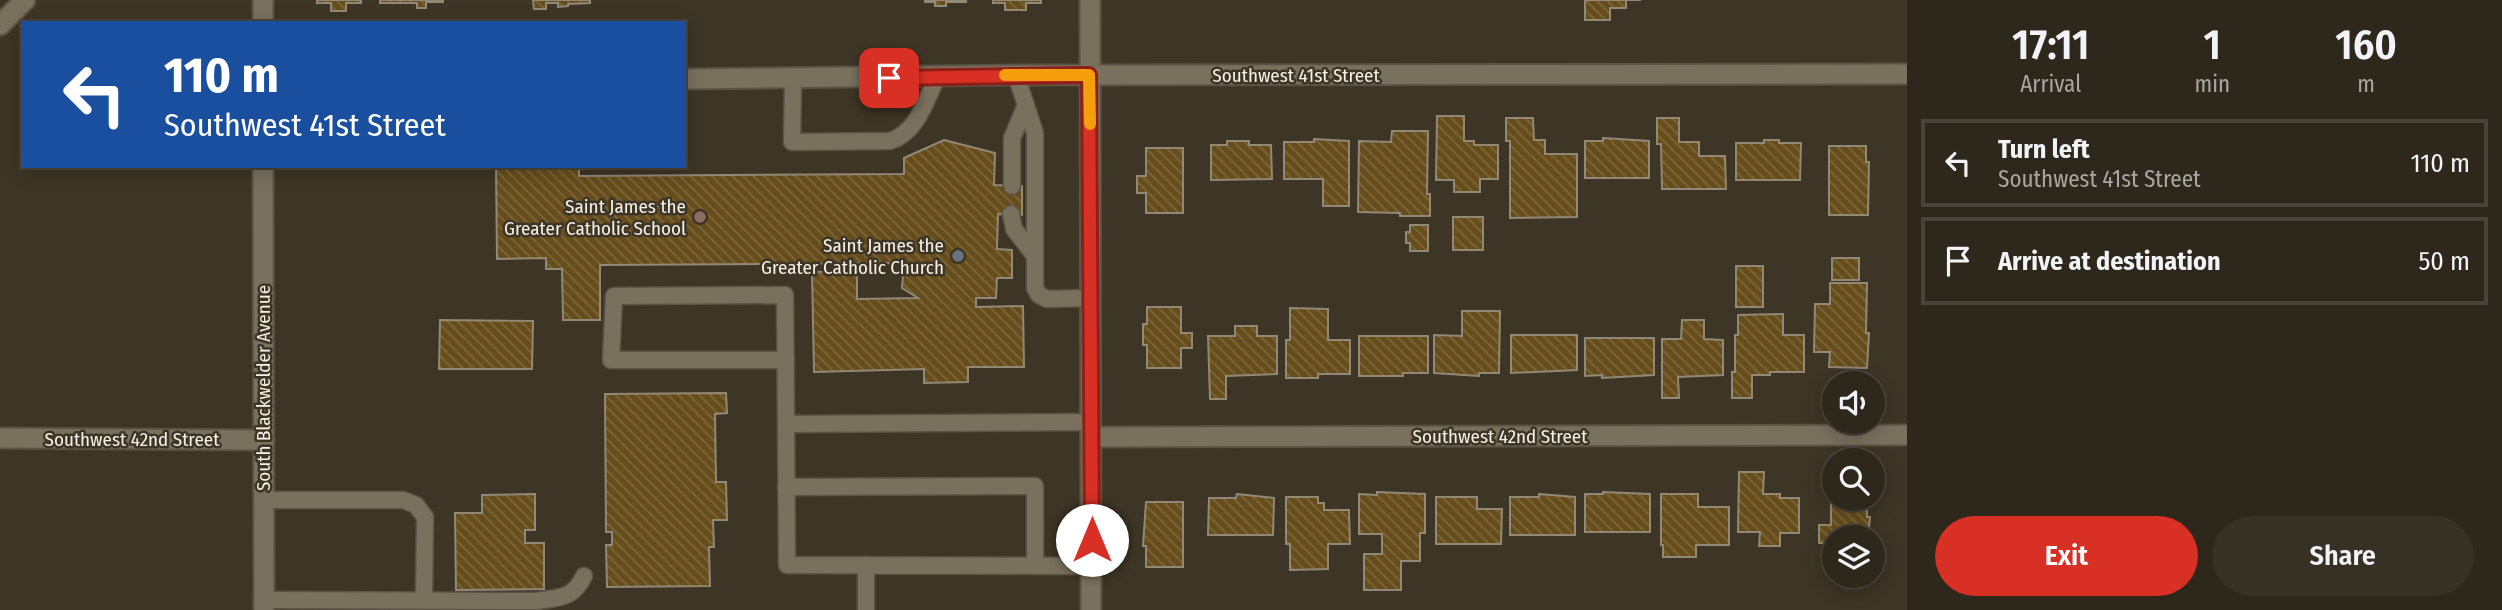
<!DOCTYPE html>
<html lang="en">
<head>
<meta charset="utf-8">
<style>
	:root { --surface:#2e281c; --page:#363025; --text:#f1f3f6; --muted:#a7a6a3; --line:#49443b; --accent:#d93025 }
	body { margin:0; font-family:"Fira Sans Condensed",sans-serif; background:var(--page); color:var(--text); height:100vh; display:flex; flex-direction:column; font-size:26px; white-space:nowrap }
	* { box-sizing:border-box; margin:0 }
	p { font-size:23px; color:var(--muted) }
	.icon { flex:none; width:38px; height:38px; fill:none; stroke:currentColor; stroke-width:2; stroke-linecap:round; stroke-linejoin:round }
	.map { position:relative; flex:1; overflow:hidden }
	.drawer { display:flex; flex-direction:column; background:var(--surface); width:595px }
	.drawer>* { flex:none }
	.banner { position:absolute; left:21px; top:21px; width:665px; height:147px; border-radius:0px; box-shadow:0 4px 18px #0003,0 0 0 2px var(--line); background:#1a4fa0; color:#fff; overflow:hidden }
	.tools { position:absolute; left:1822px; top:371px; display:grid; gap:14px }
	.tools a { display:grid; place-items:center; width:63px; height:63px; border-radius:50%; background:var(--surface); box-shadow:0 4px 18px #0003,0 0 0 2px var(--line); font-size:35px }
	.pin { position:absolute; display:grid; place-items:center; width:60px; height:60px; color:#fff; margin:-30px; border-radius:14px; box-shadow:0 4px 10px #0006 }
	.me { position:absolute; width:77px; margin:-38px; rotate:0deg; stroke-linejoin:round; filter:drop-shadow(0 0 5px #0008) }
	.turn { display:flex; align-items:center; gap:24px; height:147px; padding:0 28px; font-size:32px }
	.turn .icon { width:91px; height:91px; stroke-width:2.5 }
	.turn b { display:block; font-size:49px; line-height:60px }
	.eta { display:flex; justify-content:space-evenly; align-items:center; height:119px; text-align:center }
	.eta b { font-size:42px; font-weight:600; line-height:49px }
	.button { display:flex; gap:14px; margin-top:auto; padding:14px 28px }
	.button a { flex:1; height:80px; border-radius:42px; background:var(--accent); color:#fff; font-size:28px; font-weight:600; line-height:80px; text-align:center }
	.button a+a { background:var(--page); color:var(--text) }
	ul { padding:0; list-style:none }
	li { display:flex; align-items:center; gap:21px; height:88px; margin:0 14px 10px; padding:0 14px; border:4px solid var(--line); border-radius:0px }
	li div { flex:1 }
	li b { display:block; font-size:26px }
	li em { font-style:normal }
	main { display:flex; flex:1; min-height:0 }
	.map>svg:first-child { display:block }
	.building { fill:url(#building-back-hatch); stroke:#928876; stroke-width:2 }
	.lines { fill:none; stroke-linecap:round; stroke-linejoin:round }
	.service-casing { stroke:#5b5345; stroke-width:19 }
	.minor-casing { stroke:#5b5345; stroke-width:23 }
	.tertiary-casing { stroke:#5b5345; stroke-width:23 }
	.service { stroke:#79705e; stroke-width:16 }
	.minor { stroke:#79705e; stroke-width:19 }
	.tertiary { stroke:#79705e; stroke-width:19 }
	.route-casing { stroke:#8d1f18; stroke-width:18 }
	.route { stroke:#d93025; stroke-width:12 }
	.slow { stroke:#f59e0b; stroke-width:12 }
	.education-dot { fill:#8d6e63; stroke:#3d3525; stroke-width:2.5 }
	.worship-dot { fill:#6b7280; stroke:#3d3525; stroke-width:2.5 }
	.labels { text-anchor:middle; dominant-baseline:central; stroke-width:5; stroke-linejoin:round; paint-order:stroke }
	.street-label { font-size:19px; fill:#f6f0e6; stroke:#3d3525 }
	.poi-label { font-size:19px; fill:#f6f0e6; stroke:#3d3525; text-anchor:end }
</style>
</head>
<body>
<main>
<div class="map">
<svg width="1907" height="610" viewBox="0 0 1907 610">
	<defs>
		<pattern id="building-back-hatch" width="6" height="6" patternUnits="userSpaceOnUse" patternTransform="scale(1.75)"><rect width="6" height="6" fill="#664d1b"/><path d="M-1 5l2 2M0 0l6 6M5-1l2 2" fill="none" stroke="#7c673c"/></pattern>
	</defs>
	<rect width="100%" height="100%" fill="#3d3525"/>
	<path class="building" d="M317,0H361V3H346V11H331V3H317Z
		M380,0H443V2H426V8H417V3H380Z
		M533,0H590V3L568,4V6L558,7V3H546V9H534Z
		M925,0H966V2H946V6H935V2H925Z
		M993,0H1041V3H1026V10H1005V3H993Z
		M1585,0H1641H1626V8H1610V20H1585Z
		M1437,116H1464V141H1474V145H1498V179H1480V192H1454V180H1436Z
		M1506,118H1533L1534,140H1545V154H1577V217L1510,218V141H1506Z
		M1657,118H1679V142H1699V156H1725L1726,189H1662L1661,144H1657Z
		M1392,131H1428L1427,194H1430V216H1400V213L1358,212L1359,141L1391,142Z
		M1603,138L1649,141V178H1585V141H1603Z
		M1314,139L1349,141V206H1323V179H1284V142H1314Z
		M944,140L995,153L994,185L1022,186V215L998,214L997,249L1012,250V278H997L996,298H976V307L1023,306L1024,367H968V382L924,383V369L814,372L812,272L857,271V299L918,298L902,288L904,263L600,265V320H563L562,269H546V258L497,259L496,166H579V176L904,174V158Z
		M1764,140H1779V143H1801L1800,180H1736V143H1764Z
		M1227,141H1249V145H1271L1272,179L1211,180V145H1227Z
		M1829,146H1866V162H1869L1868,215H1829Z
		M1146,148H1183V213H1146V193H1137V176H1146Z
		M1453,217H1483V250H1453Z
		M1410,225H1428V251H1410V243H1406V232H1410Z
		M1832,258H1859V280H1832Z
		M1736,266H1763V307H1736Z
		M1830,283H1867L1866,333H1869L1867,368L1829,367L1830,352H1814L1815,304H1830Z
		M1147,307H1181V333H1192V348H1181V368H1147V345H1143V324H1147Z
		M1290,308L1328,309V340H1350V374H1318V378H1286V340H1290Z
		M1462,311H1500L1499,373H1479V376L1434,373V335L1462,336Z
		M1783,314V335H1804V372H1770V375H1752V398H1732V372H1735V335H1738V315Z
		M440,320L533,321L532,369H439Z
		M1682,320H1704V339L1723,340V375L1678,377L1679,398H1662V339H1681Z
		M1235,326H1257V336H1277V374L1226,376V399H1210L1208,336H1235Z
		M1511,335H1577V370L1511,373Z
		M1359,336H1428V373H1403V376H1359Z
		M1585,338H1654V375L1602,378V375L1585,376Z
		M726,393L727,413L715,414L716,482H726L727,520H713L714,547H709L710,586L607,587L606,545H612V532H606L605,394Z
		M1739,472H1764L1763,494H1780V498H1799V533H1780V546H1759L1760,532H1738Z
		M1377,492L1425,494V533H1420V561H1401V590H1364V554H1382V534H1359V494L1377,495Z
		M1603,492L1650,494V532H1585V494H1603Z
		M535,494V530H525V543H544V589L456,590L455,513H482V495Z
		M1237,494L1274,498L1273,535H1208L1209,498H1236Z
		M1539,494L1575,497V535H1510V497H1539Z
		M1661,494H1698V507H1729V545H1696V557H1663V545H1661Z
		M1286,497H1318V503H1324V510H1349L1350,544H1328V569L1290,570V544H1286Z
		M1436,497H1477V509H1502L1501,544H1436Z
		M1831,500L1867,501V517H1870L1868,537H1834V569H1831V543H1819V525H1831Z
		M1146,502H1183V567H1146V546H1143Z"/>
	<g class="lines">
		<defs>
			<path id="service" d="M1016,75L1035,133V288L1039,295L1047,299L1091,298
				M793,79L792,142L890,141C917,133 926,100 937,77
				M1012,186V138L1026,105
				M1011,214L1014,229L1035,256
				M786,360H611L614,296L785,295L786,424
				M786,487L1035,486V566
				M263,500H403L416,505L425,517L424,600
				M1092,566L787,565L786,424L1092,422
				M264,600L537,601C560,597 573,599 584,576
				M866,610V565"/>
			<path id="minor" d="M1090,0L1091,610
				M0,25L25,0
				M684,79L1016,75L1907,74
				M1093,437L1907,435
				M0,438L264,440"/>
			<path id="tertiary" d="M263,23V0
				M263,166L264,610"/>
		</defs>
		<use href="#service" class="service-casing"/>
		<use href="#minor" class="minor-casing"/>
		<use href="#tertiary" class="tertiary-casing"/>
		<use href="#service" class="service"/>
		<use href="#minor" class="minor"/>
		<use href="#tertiary" class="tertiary"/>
	</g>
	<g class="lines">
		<defs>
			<path id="route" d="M889,78L1089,75L1092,540"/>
		</defs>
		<use href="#route" class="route-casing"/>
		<use href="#route" class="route"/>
		<path class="slow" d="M1005,75H1089L1090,124"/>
	</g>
	<circle class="education-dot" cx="700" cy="217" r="7"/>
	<circle class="worship-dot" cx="958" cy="256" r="7"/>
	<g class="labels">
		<g class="street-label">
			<text x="1296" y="75">Southwest 41st Street</text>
			<text transform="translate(263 388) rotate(-90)">South Blackwelder Avenue</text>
			<text x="1500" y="436">Southwest 42nd Street</text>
			<text x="132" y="439">Southwest 42nd Street</text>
		</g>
		<g class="poi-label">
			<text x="686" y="206">Saint James the<tspan x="686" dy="22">Greater Catholic School</tspan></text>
			<text x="944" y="245">Saint James the<tspan x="944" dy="22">Greater Catholic Church</tspan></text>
		</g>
	</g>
</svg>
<div class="tools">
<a><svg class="icon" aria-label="sound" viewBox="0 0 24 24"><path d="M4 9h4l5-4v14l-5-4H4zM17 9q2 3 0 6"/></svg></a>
<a><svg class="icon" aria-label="search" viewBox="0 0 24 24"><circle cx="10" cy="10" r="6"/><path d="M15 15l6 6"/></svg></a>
<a><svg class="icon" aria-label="layers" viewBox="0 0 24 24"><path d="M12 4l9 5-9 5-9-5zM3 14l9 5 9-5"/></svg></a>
</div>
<div class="pin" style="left:889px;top:78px;background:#d93025"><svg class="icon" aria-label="arrive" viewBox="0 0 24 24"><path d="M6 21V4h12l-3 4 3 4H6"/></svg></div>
<svg class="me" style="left:1092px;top:540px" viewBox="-20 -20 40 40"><circle r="19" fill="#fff"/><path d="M0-13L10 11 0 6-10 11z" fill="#d93025"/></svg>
<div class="banner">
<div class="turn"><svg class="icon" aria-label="left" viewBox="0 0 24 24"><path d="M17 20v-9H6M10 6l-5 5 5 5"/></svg><div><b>110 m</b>Southwest 41st Street</div></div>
</div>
</div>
<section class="drawer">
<div class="eta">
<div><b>17:11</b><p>Arrival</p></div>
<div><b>1</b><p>min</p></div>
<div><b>160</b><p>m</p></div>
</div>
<ul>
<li><svg class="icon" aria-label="left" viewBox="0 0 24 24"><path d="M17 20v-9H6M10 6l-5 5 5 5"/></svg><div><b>Turn left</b><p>Southwest 41st Street</p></div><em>110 m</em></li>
<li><svg class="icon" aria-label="arrive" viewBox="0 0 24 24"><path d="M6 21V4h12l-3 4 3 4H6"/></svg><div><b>Arrive at destination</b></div><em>50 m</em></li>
</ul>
<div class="button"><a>Exit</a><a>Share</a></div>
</section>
</main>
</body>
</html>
